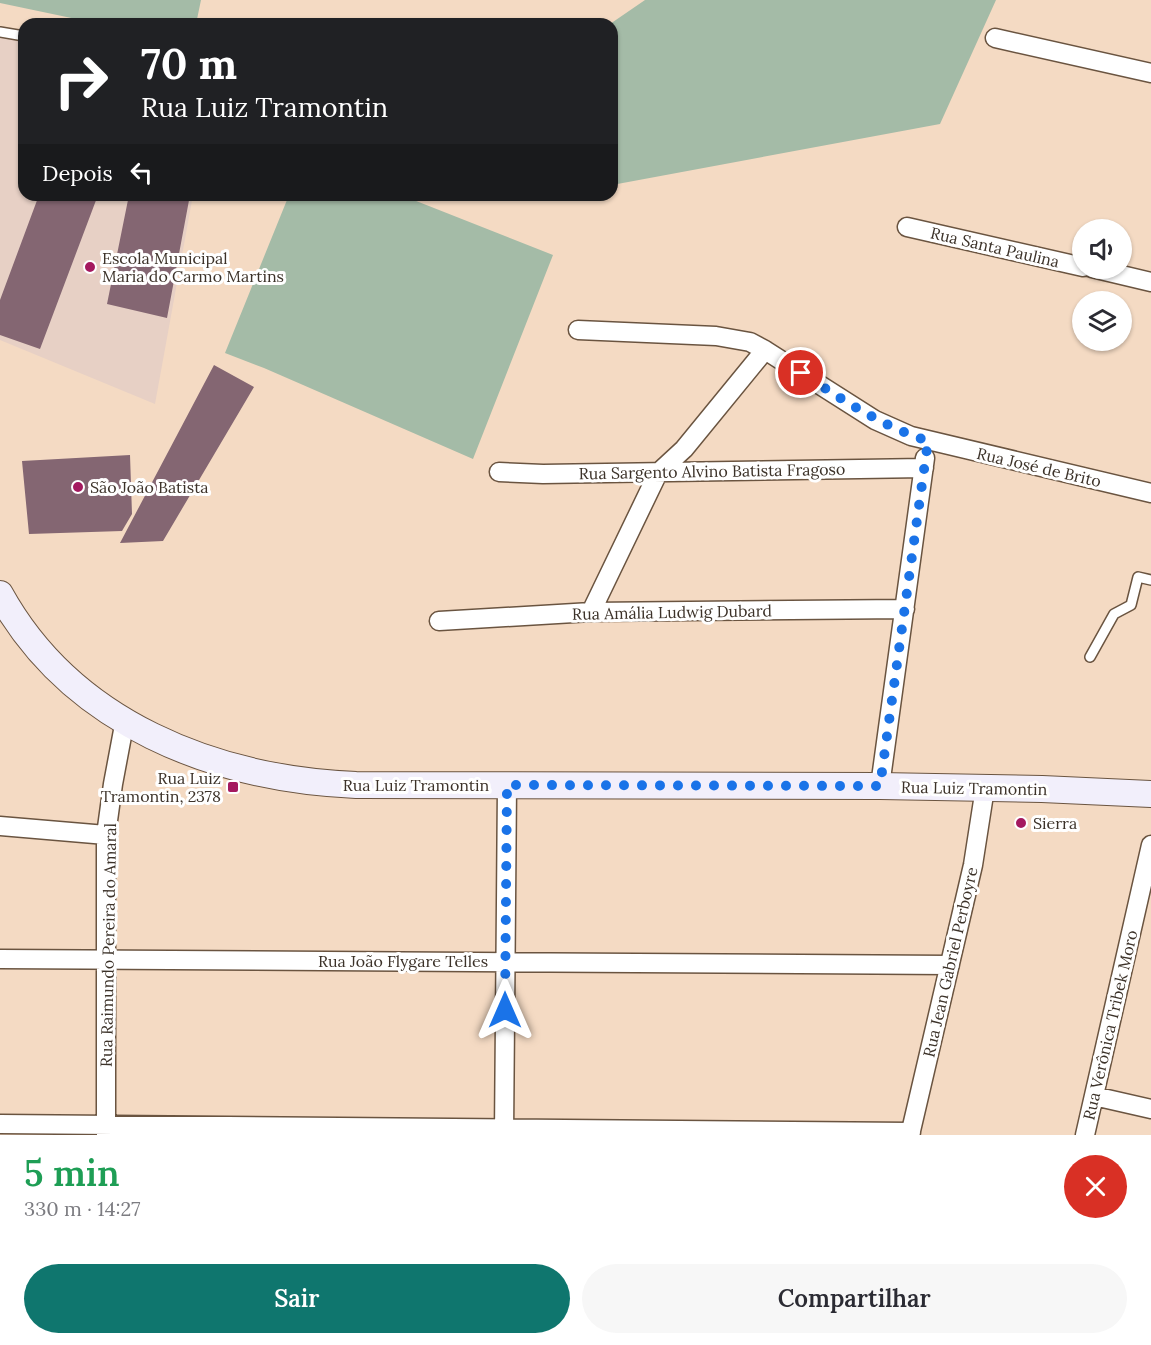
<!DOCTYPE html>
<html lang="pt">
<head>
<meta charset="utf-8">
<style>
	:root { --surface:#fff; --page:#f7f7f7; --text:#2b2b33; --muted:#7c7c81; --accent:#0f766e }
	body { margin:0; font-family:Lora,serif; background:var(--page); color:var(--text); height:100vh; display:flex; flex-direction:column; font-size:22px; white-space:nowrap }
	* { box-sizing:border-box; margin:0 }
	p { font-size:20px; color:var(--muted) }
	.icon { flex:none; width:33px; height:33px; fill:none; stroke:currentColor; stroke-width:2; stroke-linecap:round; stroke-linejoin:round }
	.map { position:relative; height:1135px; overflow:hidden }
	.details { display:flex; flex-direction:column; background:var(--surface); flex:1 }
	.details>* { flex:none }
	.banner { position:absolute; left:18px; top:18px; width:600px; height:183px; border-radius:18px; box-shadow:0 2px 4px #0004; background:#202124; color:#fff; overflow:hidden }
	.controls { position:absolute; left:1072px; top:219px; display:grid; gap:12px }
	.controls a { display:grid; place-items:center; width:60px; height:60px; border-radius:50%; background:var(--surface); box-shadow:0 2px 4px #0004; font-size:30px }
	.pin { position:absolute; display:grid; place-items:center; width:51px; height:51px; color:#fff; margin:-26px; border:3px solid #fff; border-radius:50%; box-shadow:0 2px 6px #0007 }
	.me { position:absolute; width:66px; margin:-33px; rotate:0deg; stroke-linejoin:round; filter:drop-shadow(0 0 4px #0008) }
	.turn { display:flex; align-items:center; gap:21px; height:126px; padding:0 24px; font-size:27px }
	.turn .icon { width:78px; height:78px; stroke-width:2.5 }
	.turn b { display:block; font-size:42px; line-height:51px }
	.then { display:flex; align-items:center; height:57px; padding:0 24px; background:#0003; gap:12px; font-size:22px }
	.round { display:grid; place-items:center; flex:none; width:63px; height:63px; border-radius:32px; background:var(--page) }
	.head { display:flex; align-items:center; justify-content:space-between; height:102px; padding:0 24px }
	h1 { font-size:36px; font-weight:600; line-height:45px; color:#1e9e55 }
	.action { display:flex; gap:12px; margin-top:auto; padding:12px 24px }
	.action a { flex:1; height:69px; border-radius:36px; background:var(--accent); color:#fff; font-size:24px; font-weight:600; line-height:69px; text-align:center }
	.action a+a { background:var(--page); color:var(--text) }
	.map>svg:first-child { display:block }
	.education { fill:#e7d0c5 }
	.green { fill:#a4bba7 }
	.building { fill:#846672 }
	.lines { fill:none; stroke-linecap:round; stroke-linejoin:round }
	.service-casing { stroke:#6a5440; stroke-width:12 }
	.minor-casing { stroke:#6a5440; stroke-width:21 }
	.secondary-casing { stroke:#6a5440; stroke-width:28 }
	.service { stroke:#fff; stroke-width:9 }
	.minor { stroke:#fff; stroke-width:18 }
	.secondary { stroke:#f2effb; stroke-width:26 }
	.route { stroke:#1a73e8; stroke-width:10; stroke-dasharray:0 18 }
	.poi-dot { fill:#a4195f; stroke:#fff; stroke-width:2 }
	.labels { text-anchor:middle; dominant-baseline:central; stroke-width:6; stroke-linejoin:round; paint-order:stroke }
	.street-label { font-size:16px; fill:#3c3229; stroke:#fff }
	.poi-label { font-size:16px; fill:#3c3229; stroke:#fff; text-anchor:start }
</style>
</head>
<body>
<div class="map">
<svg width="1151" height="1135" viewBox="0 0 1151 1135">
	<rect width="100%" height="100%" fill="#f4dac3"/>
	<path class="education" d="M0,37L24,42V195H193L155,404L0,340Z"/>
	<path class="green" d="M0,0H201L196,24H100L0,3Z
		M645,0H996L940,124L612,185V24H610Z
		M289,195H401L553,255L473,459L264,368L225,353Z"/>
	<path class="building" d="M39,195H98L40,349L0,335V300Z
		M129,195H190L167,318L107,304Z
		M214,365L254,387L163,541L120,543Z
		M130,455L132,514L122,531L29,534L22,461Z"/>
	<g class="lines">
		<defs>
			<path id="service" d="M0,32L24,36
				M1090,657L1114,614L1131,605L1138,577L1151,580"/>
			<path id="minor" d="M995,38L1151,73
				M907,227L1083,267
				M1092,268L1151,282
				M578,330L716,336L750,342L765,350L875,420L911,436L1151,493
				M499,472L543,474L924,468
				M591,612L658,473L684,449L765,350
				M439,621L591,612L905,609
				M880,786L925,458
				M0,826L106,835
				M0,959L950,965
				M1094,1096L1151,1109
				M0,1124L911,1132
				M106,1135V835L113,784L125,720
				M504,1135L507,785
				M910,1135L973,865L985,788
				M1085,1135L1151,845"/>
			<path id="secondary" d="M0,594C72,724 215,779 356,785L880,786L1042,789L1151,794"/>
		</defs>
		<use href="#service" class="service-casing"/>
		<use href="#minor" class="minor-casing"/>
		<use href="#secondary" class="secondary-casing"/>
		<use href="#service" class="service"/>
		<use href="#minor" class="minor"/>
		<use href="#secondary" class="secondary"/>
	</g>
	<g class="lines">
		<path class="route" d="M505,1010L507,785L880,786L928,441C881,426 842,399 801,373"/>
	</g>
	<g class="poi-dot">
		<circle cx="90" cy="267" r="6"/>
		<circle cx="78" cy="487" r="6"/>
		<rect x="227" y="781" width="12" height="12" rx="3"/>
		<circle cx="1021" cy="823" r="6"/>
	</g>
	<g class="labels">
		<g class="street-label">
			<text transform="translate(995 247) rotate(13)">Rua Santa Paulina</text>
			<text transform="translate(1039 467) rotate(13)">Rua José de Brito</text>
			<text transform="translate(712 471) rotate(-1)">Rua Sargento Alvino Batista Fragoso</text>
			<text transform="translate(672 612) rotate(-1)">Rua Amália Ludwig Dubard</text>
			<text x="416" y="785">Rua Luiz Tramontin</text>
			<text transform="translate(974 788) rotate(1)">Rua Luiz Tramontin</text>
			<text transform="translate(108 945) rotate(-89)">Rua Raimundo Pereira do Amaral</text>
			<text x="403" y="961">Rua João Flygare Telles</text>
			<text transform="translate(950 962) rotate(-77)">Rua Jean Gabriel Perboyre</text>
			<text transform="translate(1110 1025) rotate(-77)">Rua Verônica Tribek Moro</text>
		</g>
		<g class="poi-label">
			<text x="102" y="258">Escola Municipal<tspan x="102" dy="18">Maria do Carmo Martins</tspan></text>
			<text x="90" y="487">São João Batista</text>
			<text x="221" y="778" text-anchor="end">Rua Luiz<tspan x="221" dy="18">Tramontin, 2378</tspan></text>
			<text x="1033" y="823">Sierra</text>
		</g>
	</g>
</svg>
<div class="controls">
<a><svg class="icon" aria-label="sound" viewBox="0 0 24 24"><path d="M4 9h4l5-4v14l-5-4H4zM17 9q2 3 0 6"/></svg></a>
<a><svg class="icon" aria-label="layers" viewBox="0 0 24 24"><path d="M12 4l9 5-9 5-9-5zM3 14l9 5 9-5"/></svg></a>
</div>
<div class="pin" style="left:801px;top:373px;background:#d93025"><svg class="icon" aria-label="arrive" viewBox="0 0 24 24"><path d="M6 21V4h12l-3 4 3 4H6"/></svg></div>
<svg class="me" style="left:505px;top:1010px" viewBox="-20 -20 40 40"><path d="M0-17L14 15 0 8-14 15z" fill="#1a73e8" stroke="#fff" stroke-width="4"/></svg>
<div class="banner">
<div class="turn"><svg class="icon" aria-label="right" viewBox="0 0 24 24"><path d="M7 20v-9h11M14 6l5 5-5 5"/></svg><div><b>70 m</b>Rua Luiz Tramontin</div></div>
<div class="then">Depois<svg class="icon" aria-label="left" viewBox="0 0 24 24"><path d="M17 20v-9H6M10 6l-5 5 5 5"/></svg></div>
</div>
</div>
<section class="details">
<div class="head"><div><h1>5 min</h1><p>330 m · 14:27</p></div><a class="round" style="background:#d93025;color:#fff"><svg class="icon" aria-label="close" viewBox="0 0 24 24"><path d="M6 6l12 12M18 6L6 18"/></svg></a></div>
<div class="action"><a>Sair</a><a>Compartilhar</a></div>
</section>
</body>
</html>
